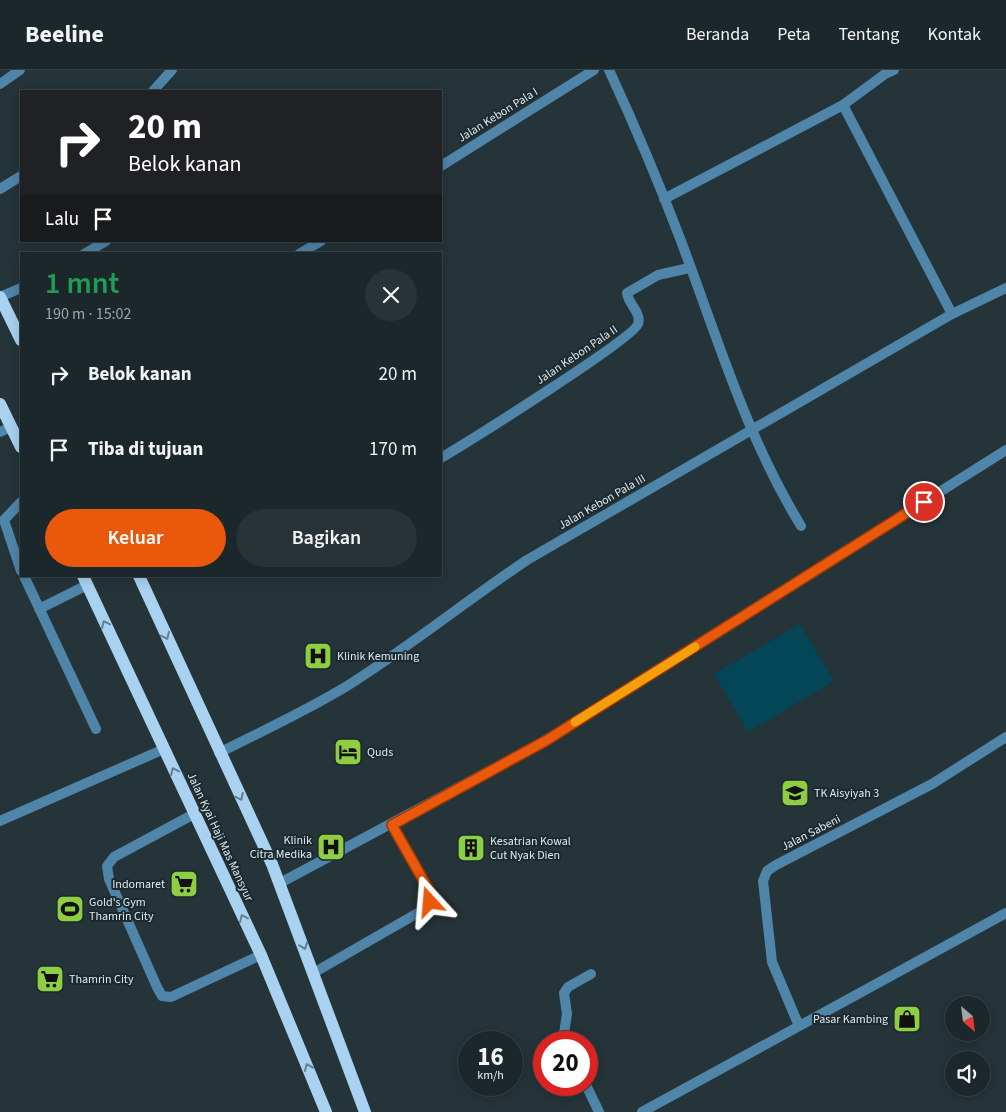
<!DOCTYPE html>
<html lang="id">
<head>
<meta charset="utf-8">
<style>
	:root { --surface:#1c272b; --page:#293337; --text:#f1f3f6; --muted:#a0a5a9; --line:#3a4447; --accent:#ea580c }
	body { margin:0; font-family:"Source Sans 3",sans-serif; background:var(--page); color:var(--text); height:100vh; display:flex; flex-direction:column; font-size:19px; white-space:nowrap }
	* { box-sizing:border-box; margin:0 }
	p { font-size:16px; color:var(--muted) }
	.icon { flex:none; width:28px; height:28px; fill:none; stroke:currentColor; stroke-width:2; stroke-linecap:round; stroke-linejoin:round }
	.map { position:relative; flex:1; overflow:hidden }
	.drawer { position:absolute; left:20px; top:182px; width:422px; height:325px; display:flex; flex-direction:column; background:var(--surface); border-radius:0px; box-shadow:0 2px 12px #0003,0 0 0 1px var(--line) }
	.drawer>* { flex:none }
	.guide { position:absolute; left:20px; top:20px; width:422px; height:152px; border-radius:0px; box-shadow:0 2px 12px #0003,0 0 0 1px var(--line); background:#202124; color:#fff; overflow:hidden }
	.needle { width:32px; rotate:152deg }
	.controls { position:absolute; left:945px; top:926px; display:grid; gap:10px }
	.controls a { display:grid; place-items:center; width:45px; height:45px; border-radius:50%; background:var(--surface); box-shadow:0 2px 12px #0003,0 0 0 1px var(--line); font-size:25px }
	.speed { position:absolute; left:458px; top:961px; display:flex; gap:10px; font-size:25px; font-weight:700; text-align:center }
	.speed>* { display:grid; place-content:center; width:65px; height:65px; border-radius:50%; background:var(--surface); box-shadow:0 2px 12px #0003,0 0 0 1px var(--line); line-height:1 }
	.speed small { font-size:12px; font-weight:400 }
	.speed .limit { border:8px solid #d22; background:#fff; color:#111 }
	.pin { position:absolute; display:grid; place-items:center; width:42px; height:42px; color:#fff; margin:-21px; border:2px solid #fff; border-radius:50%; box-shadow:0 1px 5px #0007 }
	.me { position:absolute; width:55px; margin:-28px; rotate:341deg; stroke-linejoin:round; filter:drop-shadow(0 0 4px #0008) }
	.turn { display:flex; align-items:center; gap:18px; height:105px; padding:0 25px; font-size:22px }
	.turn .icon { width:65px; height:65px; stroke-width:2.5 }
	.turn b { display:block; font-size:35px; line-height:42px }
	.then { display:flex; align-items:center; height:48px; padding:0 25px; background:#0003; gap:10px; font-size:19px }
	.round { display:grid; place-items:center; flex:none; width:52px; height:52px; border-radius:26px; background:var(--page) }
	.summary { display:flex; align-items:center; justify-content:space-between; height:85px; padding:0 25px }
	h1 { font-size:30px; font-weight:600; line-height:38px; color:#1e9e55 }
	.cta { display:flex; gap:10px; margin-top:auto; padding:10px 25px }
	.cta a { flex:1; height:58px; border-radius:30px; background:var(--accent); color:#fff; font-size:20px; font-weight:600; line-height:58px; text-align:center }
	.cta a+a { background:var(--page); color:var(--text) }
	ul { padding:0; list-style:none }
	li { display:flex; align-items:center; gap:15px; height:75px; padding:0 25px }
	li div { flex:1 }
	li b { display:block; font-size:19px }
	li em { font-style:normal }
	header { display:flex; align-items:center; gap:30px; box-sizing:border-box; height:70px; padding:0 25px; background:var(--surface); border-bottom:1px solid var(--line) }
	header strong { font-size:24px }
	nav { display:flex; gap:28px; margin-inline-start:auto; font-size:18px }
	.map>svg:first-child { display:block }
	.green { fill:#024658 }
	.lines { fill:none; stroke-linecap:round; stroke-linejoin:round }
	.service { stroke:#5085aa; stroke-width:10 }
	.minor { stroke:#5085aa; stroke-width:10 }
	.primary { stroke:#a9d2f0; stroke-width:12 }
	.oneway { stroke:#627e90 }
	.route-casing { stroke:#983908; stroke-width:12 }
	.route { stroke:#ea580c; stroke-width:9 }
	.slow { stroke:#f59e0b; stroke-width:9 }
	.labels { text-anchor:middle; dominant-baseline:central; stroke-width:4; stroke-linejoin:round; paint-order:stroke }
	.street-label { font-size:12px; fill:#e1eaed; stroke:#1b2a2f }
	.poi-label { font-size:12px; fill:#e1eaed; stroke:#1b2a2f; text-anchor:start }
</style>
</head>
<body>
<header>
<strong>Beeline</strong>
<nav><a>Beranda</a><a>Peta</a><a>Tentang</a><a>Kontak</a></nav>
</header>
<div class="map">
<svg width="1006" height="1042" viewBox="0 0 1006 1042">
	<rect width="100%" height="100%" fill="#253439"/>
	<path class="green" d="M800,554L834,611L748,662L714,604Z"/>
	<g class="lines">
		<path class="service" d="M153,21L172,0
			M0,119L21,106
			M84,184L106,171
			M0,227L21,218
			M21,432L4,450L21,501
			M24,506L96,659
			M39,539L87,515
			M194,744L114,787L107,796L109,809L157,917L162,926L171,927L261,885
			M0,751L164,679
			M280,813L547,670L1006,380
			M315,902L423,840L430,832V822L392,755"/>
		<path class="minor" d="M609,0C635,56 659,113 681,171C718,269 746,366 801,456
			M0,14L20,0
			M843,35L952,244
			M441,96L594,0
			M664,129L843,35L885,4L894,0
			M299,184L321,171
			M0,362L11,357
			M441,388C466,373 633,269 638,254C642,243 628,234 627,223L658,205L689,198
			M219,683C262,661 306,641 347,616C409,577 466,531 527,490L952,244L1006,218
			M799,956L772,892L763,811L767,801L776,795L932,714L1006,667
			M567,972L564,963L567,944L564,923L568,917L591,904
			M586,1015L599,1042
			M642,1042L1006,843"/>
		<path class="primary" d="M0,227L21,270
			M0,334L21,377
			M83,506L261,885L326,1042
			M139,506L272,794L365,1042"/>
	</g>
	<defs><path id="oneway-chevron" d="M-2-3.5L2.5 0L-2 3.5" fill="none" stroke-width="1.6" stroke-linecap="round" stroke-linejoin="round" transform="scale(1.25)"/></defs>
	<g class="oneway">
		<use href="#oneway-chevron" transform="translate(105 554) rotate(-115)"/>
		<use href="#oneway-chevron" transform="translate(166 566) rotate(65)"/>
		<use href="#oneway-chevron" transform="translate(174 701) rotate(-115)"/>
		<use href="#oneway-chevron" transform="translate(240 727) rotate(64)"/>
		<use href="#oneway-chevron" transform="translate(243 848) rotate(-115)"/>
		<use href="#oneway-chevron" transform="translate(304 876) rotate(69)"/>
		<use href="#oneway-chevron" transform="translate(308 997) rotate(-113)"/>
	</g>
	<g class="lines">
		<defs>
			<path id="route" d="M430,832V822L392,755L547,670L924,432"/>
		</defs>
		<use href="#route" class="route-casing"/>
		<use href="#route" class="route"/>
		<path class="slow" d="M575,652L695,577"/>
	</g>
	<defs>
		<symbol id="hospital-square" viewBox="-11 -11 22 22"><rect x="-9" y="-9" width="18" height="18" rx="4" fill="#8fcd42" stroke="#1b2a2f"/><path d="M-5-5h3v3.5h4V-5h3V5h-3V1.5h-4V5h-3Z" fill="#111"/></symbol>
		<symbol id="hotel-square" viewBox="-11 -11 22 22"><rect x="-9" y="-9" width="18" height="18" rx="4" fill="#8fcd42" stroke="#1b2a2f"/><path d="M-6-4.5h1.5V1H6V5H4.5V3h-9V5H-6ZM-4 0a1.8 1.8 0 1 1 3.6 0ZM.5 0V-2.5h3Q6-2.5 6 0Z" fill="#111"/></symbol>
		<symbol id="school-square" viewBox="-11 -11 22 22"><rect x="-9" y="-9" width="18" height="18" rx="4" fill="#8fcd42" stroke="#1b2a2f"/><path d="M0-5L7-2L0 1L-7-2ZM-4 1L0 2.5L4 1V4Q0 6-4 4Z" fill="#111"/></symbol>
		<symbol id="building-square" viewBox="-11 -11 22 22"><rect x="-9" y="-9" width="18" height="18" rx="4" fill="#8fcd42" stroke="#1b2a2f"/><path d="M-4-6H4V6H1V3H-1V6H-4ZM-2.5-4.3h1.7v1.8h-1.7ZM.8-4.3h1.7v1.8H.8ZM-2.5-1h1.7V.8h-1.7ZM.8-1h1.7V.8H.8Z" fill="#111"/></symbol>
		<symbol id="supermarket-square" viewBox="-11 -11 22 22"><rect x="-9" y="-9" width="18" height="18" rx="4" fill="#8fcd42" stroke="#1b2a2f"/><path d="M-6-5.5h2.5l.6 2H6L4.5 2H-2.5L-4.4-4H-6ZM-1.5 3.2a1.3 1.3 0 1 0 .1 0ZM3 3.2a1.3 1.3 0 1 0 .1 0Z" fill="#111"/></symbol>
		<symbol id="stadium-square" viewBox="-11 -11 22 22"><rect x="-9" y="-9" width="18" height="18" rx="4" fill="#8fcd42" stroke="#1b2a2f"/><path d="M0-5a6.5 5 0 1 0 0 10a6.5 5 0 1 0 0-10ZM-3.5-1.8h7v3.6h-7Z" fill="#111"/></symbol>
		<symbol id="shop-square" viewBox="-11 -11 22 22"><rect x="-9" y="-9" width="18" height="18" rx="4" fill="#8fcd42" stroke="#1b2a2f"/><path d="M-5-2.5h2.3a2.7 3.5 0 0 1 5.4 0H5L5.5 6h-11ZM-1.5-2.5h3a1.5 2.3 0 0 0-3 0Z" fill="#111"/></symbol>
	</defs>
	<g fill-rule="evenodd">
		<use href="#hospital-square" x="302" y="570" width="32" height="32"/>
		<use href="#hotel-square" x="332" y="666" width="32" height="32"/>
		<use href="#school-square" x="779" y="707" width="32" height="32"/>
		<use href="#hospital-square" x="315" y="761" width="32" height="32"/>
		<use href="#building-square" x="455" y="762" width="32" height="32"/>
		<use href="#supermarket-square" x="168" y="798" width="32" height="32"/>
		<use href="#stadium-square" x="54" y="823" width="32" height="32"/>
		<use href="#supermarket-square" x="34" y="893" width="32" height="32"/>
		<use href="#shop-square" x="891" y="933" width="32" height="32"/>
	</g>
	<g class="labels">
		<g class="street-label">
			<text transform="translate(498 45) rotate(-32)">Jalan Kebon Pala I</text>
			<text transform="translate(577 285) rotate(-34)">Jalan Kebon Pala II</text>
			<text transform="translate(602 432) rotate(-30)">Jalan Kebon Pala III</text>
			<text transform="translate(811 763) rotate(-27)">Jalan Sabeni</text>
			<text transform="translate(220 767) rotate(65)">Jalan Kyai Haji Mas Mansyur</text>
		</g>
		<g class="poi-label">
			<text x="337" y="586">Klinik Kemuning</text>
			<text x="367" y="682">Quds</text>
			<text x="814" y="723">TK Aisyiyah 3</text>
			<text x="312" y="770" text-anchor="end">Klinik<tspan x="312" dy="14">Citra Medika</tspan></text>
			<text x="490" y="771">Kesatrian Kowal<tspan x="490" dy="14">Cut Nyak Dien</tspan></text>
			<text x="165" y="814" text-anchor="end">Indomaret</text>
			<text x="89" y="832">Gold's Gym<tspan x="89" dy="14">Thamrin City</tspan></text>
			<text x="69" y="909">Thamrin City</text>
			<text x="888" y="949" text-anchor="end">Pasar Kambing</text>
		</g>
	</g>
</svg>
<div class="controls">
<a><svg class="needle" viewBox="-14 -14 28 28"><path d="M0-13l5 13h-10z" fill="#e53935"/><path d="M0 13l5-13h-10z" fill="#a0a5a9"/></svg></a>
<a><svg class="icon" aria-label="sound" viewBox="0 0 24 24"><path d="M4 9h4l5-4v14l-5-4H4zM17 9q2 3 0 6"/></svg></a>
</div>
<div class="speed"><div>16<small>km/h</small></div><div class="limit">20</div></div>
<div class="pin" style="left:924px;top:432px;background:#d93025"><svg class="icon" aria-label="arrive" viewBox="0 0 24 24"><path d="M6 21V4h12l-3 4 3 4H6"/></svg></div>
<svg class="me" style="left:430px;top:832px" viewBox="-20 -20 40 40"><path d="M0-17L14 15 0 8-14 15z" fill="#ea580c" stroke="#fff" stroke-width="4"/></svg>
<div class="guide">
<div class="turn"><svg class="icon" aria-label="right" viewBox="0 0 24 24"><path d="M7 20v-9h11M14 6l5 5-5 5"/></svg><div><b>20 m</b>Belok kanan</div></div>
<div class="then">Lalu<svg class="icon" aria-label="arrive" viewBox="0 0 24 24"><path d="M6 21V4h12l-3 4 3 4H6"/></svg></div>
</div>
<section class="drawer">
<div class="summary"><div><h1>1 mnt</h1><p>190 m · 15:02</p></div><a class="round"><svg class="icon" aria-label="close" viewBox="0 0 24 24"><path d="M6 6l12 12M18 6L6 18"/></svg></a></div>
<ul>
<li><svg class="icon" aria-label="right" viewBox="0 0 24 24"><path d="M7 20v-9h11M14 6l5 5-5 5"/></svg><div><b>Belok kanan</b></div><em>20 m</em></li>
<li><svg class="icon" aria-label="arrive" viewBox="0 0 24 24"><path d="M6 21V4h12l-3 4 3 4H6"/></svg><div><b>Tiba di tujuan</b></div><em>170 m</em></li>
</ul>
<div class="cta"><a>Keluar</a><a>Bagikan</a></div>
</section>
</div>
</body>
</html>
